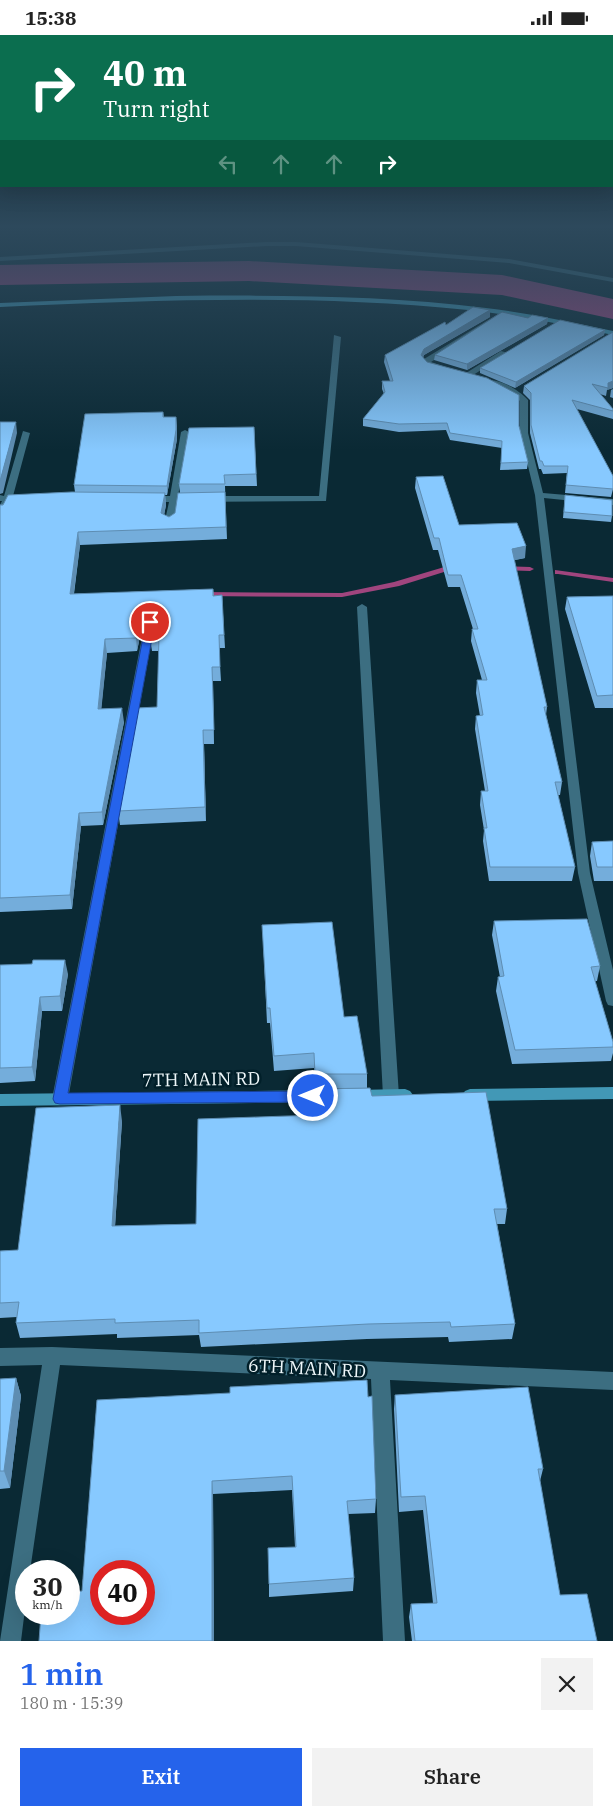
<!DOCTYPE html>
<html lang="en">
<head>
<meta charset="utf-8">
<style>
	:root { --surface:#fff; --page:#f2f2f2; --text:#222; --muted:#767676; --accent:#2563eb }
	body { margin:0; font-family:"IBM Plex Serif",serif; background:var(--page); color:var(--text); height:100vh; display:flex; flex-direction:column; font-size:19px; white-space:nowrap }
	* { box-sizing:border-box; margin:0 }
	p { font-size:16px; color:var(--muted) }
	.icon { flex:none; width:28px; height:28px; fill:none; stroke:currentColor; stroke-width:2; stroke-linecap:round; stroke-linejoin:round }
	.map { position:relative; height:1606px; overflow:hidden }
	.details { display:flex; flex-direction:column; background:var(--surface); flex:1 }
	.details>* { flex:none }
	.top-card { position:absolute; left:0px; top:0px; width:614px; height:152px; box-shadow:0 5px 20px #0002; background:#0b6e4f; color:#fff; overflow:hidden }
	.speed { position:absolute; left:15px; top:1525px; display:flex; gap:10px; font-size:25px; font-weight:700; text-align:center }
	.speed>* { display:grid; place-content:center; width:65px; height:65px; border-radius:50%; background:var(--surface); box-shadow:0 5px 20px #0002; line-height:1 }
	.speed small { font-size:12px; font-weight:400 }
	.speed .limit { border:8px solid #d22; background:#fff; color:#111 }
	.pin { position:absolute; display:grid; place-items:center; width:42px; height:42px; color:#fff; margin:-21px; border:2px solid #fff; border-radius:50%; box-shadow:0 1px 5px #0007 }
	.me { position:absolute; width:55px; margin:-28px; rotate:270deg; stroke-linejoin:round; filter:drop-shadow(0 0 4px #0008) }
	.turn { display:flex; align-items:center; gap:18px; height:105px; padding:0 20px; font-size:22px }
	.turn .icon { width:65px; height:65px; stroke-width:2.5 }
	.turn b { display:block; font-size:35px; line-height:42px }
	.lanes { display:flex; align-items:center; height:48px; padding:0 20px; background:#0003; justify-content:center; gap:25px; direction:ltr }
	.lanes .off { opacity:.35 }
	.round { display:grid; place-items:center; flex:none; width:52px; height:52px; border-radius:0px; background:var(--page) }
	.headline { display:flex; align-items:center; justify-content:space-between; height:85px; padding:0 20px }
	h1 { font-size:30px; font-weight:600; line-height:38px; color:var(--accent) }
	.primary-button { display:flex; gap:10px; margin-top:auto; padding:10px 20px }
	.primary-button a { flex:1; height:58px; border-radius:0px; background:var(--accent); color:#fff; font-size:20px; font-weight:600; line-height:58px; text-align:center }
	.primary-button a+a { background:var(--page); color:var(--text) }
	.status { display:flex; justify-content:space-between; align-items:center; height:35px; padding:0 25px; background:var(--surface); direction:ltr }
	.status svg { height:14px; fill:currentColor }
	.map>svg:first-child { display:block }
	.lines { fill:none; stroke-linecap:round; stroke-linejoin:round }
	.stream { fill:#a0457e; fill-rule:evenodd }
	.river { fill:#a0457e; fill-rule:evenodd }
	.street { fill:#3c6e81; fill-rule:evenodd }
	.secondary { fill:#4298b6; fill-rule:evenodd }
	.wall { fill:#74addb }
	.shaded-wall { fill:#5e8db2 }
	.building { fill:#87c9ff; stroke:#5e8db2; fill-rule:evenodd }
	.route { fill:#2563eb; stroke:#184099 }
	.labels { text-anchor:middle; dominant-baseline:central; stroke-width:5; stroke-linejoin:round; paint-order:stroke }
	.near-street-label { font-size:18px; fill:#eef7fa; stroke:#011f29 }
</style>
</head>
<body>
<div class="status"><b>15:38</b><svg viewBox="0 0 49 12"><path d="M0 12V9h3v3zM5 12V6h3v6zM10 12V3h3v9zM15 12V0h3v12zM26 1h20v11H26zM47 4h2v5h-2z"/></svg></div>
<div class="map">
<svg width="613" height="1606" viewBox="0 0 613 1606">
	<rect width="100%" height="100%" fill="#0a2934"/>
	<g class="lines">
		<path class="stream" d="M451,530H459L460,532L399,551L342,562L200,561L196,559L200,557L342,558L394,547Z
			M500,531L530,532L534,534L530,536L503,535L499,533Z
			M555,535L613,543V547L558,539H555Z"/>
		<path class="river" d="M249,226L502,240L613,264V284L502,260L249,246L0,250V230Z"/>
		<path class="street" d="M266,207H296L509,224L613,243V247L509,228L296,211H266L0,226V222Z
			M503,276L506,278L505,279L431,327L443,331V335H437L424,329V324Z
			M334,300L341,302L326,466L177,467L174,490L172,492H166L164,490L169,467H150L146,464L150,461H170L181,397L185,395L189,397L178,461H319Z
			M501,316L508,318L470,342L463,340Z
			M487,345C501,344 519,355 528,365V398L543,458L613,464V470L544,463L590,838L613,935V971L608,970L606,966L578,838L535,460L520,398V366L513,359L487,349Z
			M23,396L30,398L13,461H22L26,464L22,467L11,466L3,481L0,482V470L2,466H0V460L4,461Z
			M362,569L367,572L399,1061L396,1065L391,1067L386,1065L383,1061L357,572Z
			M150,584L155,587L68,1064L65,1068L60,1070L55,1068L52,1064L145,587Z
			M52,1312L613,1337V1355L390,1345L405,1606H383L371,1344L60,1330L30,1536H26V1566L21,1606H0L42,1330L0,1331V1313Z"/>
		<path class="secondary" d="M176,261C279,260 383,260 486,273C529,278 571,287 613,296V300C565,290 517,280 468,275C312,259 156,265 0,272V268Z
			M613,1052V1064L470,1066L465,1064L462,1060L465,1056L470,1054Z
			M405,1054L410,1056L413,1060L410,1064L405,1066L355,1067L350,1065L347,1061L350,1057L355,1055Z
			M332,1055L337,1057L340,1061L337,1065L332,1067L0,1071V1059Z"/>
	</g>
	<path class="wall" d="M490,282L424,320L423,323L427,327L519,391L528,427L527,434L500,435L502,413L450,405L446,395L399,397L363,391V384L384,359L382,354V346H390L384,327L385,320L446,290Z
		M528,283H548L547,289L467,335L434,325L435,320Z
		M605,295L604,300L515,353L480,338V333Z
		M613,297V353L607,355L606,361L600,359L613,374V384L577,374L613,454L611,462L565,458L567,438L543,439L541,434H539L530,398V365L523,358L524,351Z
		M613,354V363L610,362L611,355Z
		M163,377L164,382H176L177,391V404L167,460H165L166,470L164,480L169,482L175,478L180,458L179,449L254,392L257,451H225L227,504L80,510L74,559L213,554L214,561L222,560L225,613H219L221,646H213L214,709H204L206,786L120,790L118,776L157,672L159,616H152L150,603L154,585L149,582L143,587L137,616L107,618L101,674L124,687L103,790L81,791L72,874L0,877V470L75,457L74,450Z
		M416,442L459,490L525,523L514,525L547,672L546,680L562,747L560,760H558L575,832L572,846H489L483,806L484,795L480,770L481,756H485L475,694L476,681H480L476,658L477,645H482L471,606L472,594H473L460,552H448L438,515H433L415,453Z
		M565,460L612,481L611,487L563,483Z
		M613,561V673H595L565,574L567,562Z
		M613,806V846H594L590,821L592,807Z
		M494,886L600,931L597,946H595L613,1007V1018L611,1026L512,1029L496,956L498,942H500L492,900Z
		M263,905L344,982L367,1039V1053L315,1054L314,1033L274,1036L270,988H267Z
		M0,930L68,939L62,976H42L35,1046L0,1048Z
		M316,1054L372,1061L507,1174L505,1189H497L515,1289L512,1304L449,1307L448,1302L367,1304L201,1312L199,1300L117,1303V1299L20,1303L16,1288L17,1282L0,1283V1216L18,1215L122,1086L115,1191L196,1189L317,1080Z
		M16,1343L21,1361L10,1453L0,1454V1344Z
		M395,1360L543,1434L540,1446L560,1560L597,1606H412L409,1582L411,1569L433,1568L423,1475L399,1477L394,1374Z
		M97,1365L376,1464L375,1478L348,1479L354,1543L353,1556L269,1562V1549L295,1512L292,1455L213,1459L214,1606H39L82,1556Z"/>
	<path class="shaded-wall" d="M490,275V282L424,320L420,327L421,320L424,314Z
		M548,283L547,289L467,335V329Z
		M605,295L604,300L515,353L516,347Z
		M613,346V353L607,355L608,348Z
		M176,382L177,404L167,460V451Z
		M16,387L17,398L3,458L0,459V446Z
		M165,458L166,470L162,491L161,478Z
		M78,497L80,510L72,572L70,559Z
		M526,511L525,523L511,526L512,514Z
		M148,569L149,582L143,587L137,616L136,603L142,574Z
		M105,604L107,618L100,688L98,674Z
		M122,673L124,687L103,790L102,777Z
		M203,695L204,709L206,786L205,772Z
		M79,778L81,791L72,874L70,860Z
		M65,925L68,939L62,976L60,961Z
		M40,962L42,976L35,1046L32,1032Z
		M120,1070L122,1086L114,1207L112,1191Z
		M16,1343L21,1361L10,1453L4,1436Z
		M212,1446L213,1459L214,1606H212Z"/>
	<path class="building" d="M473,272L490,275L424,314L421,320L427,327L487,343L519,360V391L528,427L501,428L502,406L450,398L447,388L399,389L363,384L385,357L382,346H393L385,320L445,287L446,290Z
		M502,277L528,283L532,280L548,283L467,329L435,320Z
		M560,285L605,295L516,347L480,333Z
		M613,297V346L608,348V353L592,349L613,374V376L572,365L613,441V454L566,450L568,431H544L542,426H540L531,390V358L524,351Z
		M163,377V382H176V395L167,451L74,450L85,379Z
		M0,387H16L0,446Z
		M254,392L256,439L224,440L225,449H179L189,393Z
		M443,441L459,490L517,488L526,511L512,514L547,672H544L562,747H555L575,832H490L484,793H487L481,756H488L476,681L483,680L477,645H487L472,594H478L461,540H448L439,503H434L416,442Z
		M72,457L165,458L161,478L169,482L175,478L178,458L225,457L226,492L78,497L70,559L213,554V561L222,560L224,600H219L220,632H212L214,695H203L205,772L118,776L137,673L157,672L159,602L150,603L156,574L148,569L142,574L136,603L105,604L98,674L122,673L102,777L79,778L70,860L0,863V470H3L8,460Z
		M565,460L612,465V481L564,477Z
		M613,561V660L597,661L567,562Z
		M613,806V832H597L592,807Z
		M587,884L600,931L591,932L613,1007V1012L515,1015L498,942L504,941L494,886Z
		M332,887L344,982L357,981L367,1039H315L314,1018L274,1021L270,973H267L262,890Z
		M33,925H65L60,961L40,962L32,1032L0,1033V930L32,929Z
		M370,1053L372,1061L486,1057L507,1174H494L515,1289L451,1292L450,1287L368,1289L199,1298V1285L115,1288V1284L16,1288L19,1267L0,1268V1216L18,1215L36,1073L120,1070L112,1191L196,1189L198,1084L318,1080L316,1054Z
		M16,1343L4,1436H0V1344Z
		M367,1345L368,1362L372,1361L376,1464L347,1466L354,1543L269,1549L268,1513L296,1512L292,1441L212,1446V1606H39L41,1579H69V1557L82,1556L97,1365L230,1358V1352ZM101,1536H144V1579H101Z
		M528,1352L543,1434H538L560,1560L587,1559L597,1606H415L411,1569L437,1568L425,1461L401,1462L395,1360Z"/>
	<linearGradient id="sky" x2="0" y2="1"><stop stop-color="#06171d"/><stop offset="0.46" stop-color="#2d495c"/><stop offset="1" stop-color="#2d495c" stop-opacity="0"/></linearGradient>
	<rect width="613" height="416" fill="url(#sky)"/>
	<path class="route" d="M150,584L155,587L68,1058L313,1056L318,1057L320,1061L318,1065L313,1067L60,1069L55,1068L53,1064L146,587Z"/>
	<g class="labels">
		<g class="near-street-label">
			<text transform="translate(201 1044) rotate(-1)">7TH MAIN RD</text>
			<text transform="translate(307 1333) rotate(3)">6TH MAIN RD</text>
		</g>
	</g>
</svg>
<div class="speed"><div>30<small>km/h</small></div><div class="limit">40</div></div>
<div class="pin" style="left:150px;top:587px;background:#d93025"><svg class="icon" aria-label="arrive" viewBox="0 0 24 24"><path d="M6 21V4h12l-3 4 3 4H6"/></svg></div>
<svg class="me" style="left:313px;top:1061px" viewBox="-20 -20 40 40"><circle r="17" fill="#2563eb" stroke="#fff" stroke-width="3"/><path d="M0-11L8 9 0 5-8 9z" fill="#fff"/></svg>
<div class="top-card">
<div class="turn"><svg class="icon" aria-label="right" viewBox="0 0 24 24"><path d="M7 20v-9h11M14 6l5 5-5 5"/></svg><div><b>40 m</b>Turn right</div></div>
<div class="lanes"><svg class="icon off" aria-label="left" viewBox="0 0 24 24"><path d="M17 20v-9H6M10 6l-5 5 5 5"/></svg><svg class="icon off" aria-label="ahead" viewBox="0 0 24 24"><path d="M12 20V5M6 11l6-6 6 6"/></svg><svg class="icon off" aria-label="ahead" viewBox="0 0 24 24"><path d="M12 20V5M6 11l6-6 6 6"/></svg><svg class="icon" aria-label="right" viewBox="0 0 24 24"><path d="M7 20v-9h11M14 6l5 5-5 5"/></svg></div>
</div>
</div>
<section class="details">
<div class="headline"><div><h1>1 min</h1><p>180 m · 15:39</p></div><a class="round"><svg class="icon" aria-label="close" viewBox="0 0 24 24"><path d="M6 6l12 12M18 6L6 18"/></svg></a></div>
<div class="primary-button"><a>Exit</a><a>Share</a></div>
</section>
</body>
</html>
